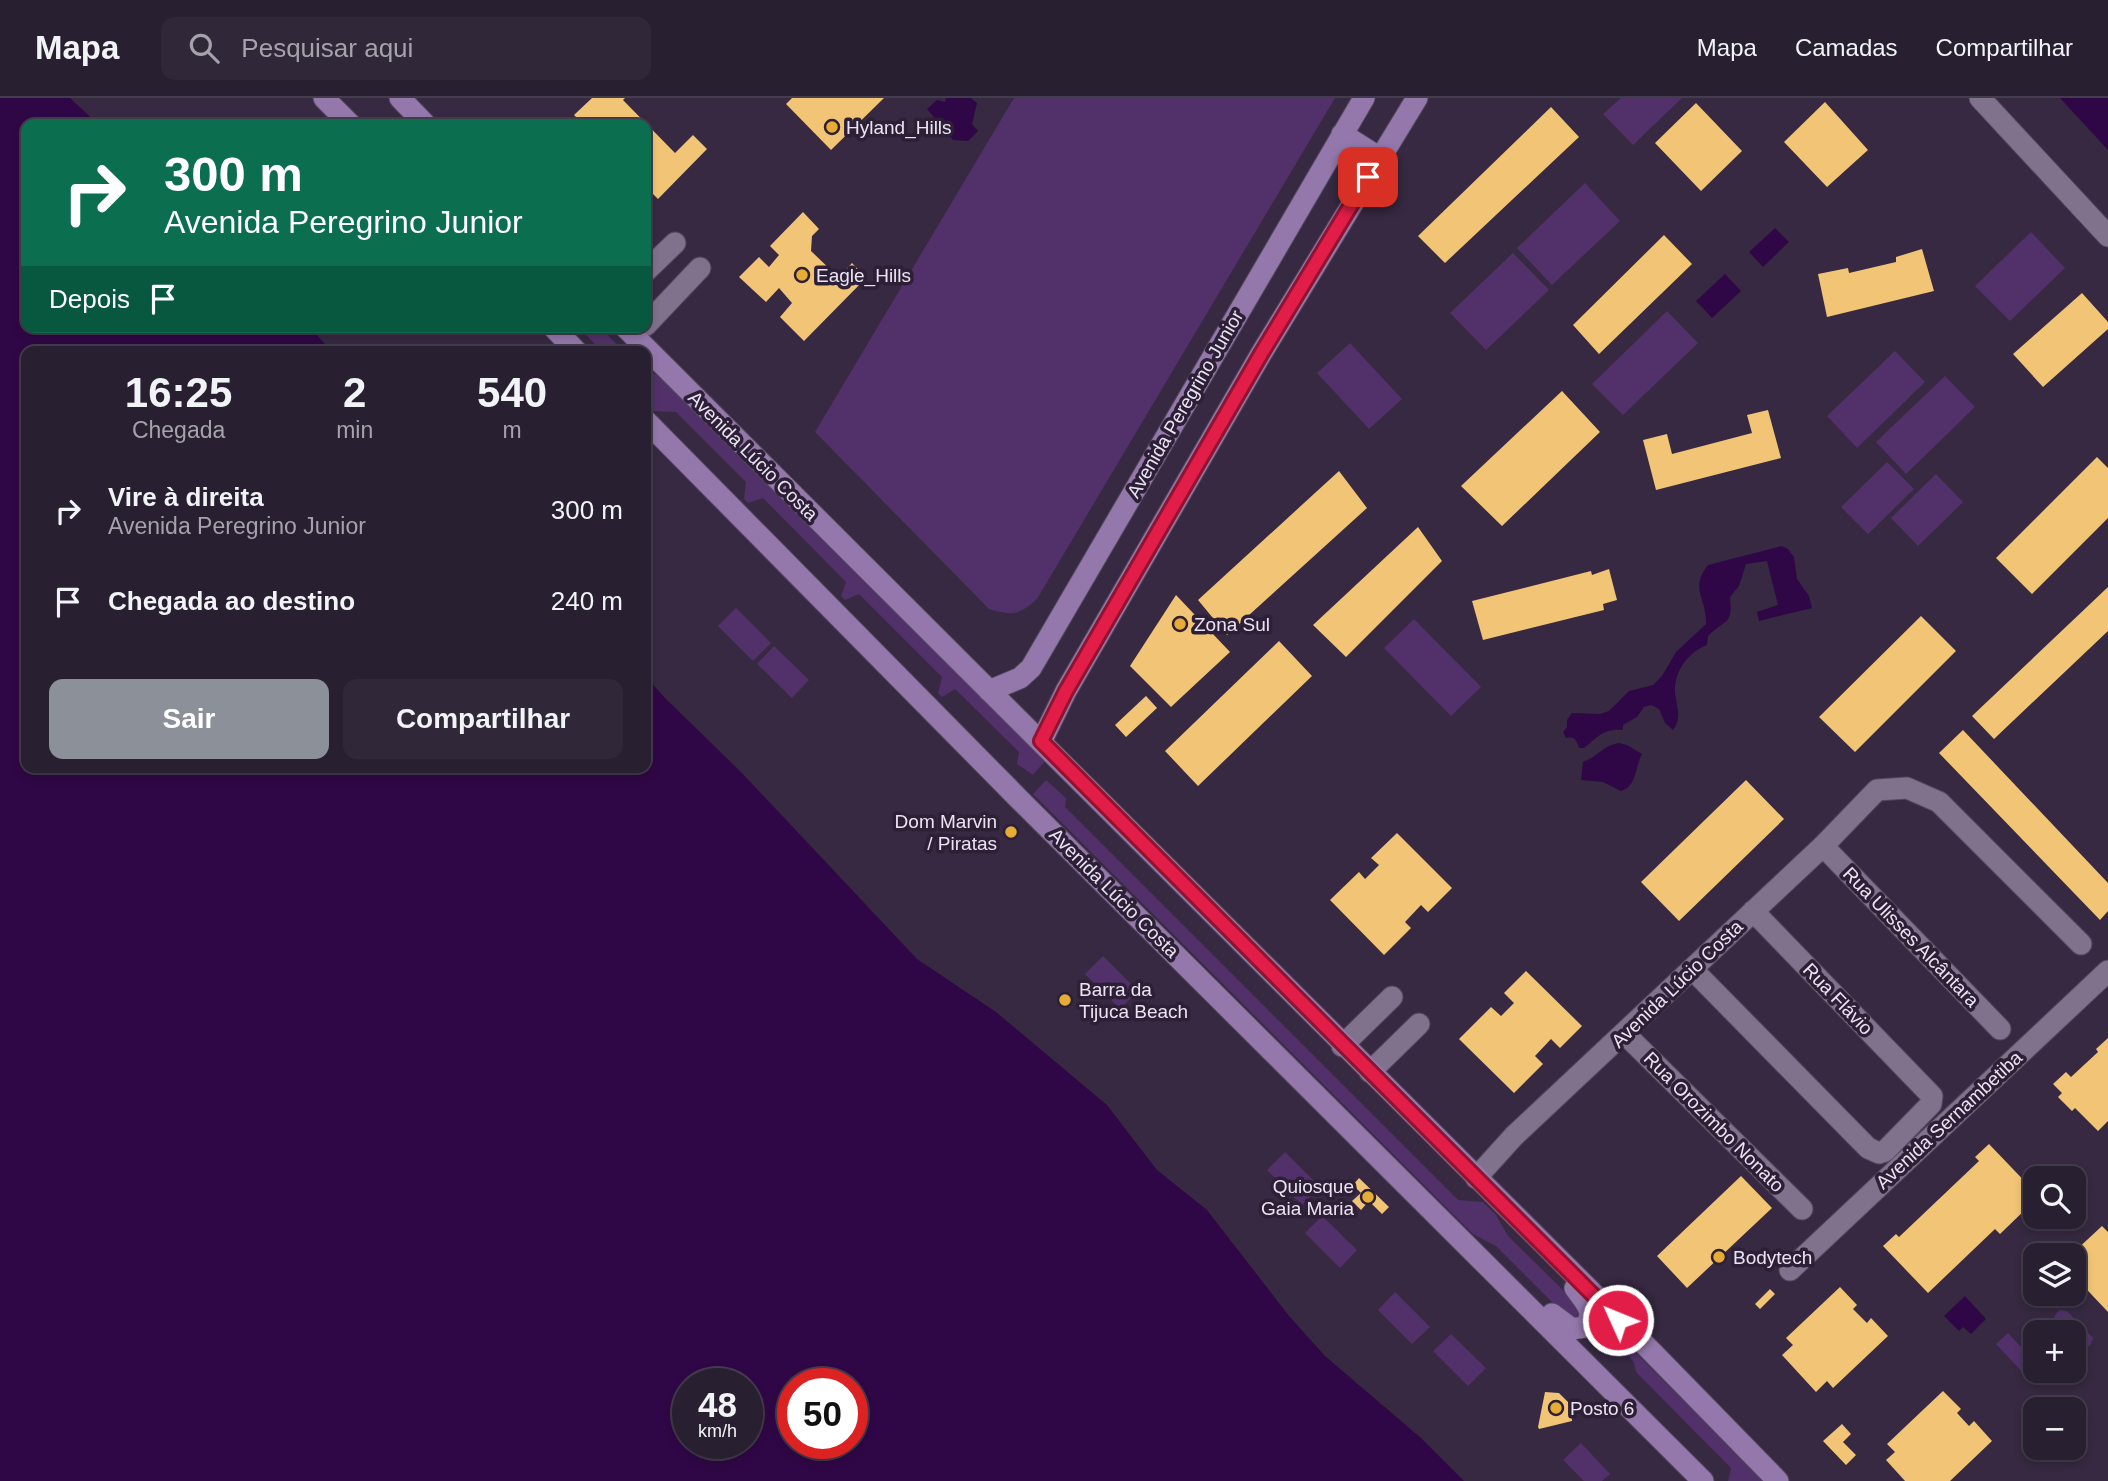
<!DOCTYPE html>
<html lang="pt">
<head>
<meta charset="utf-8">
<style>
	:root { --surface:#281f31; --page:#302739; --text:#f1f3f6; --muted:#a5a2ab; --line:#443d4d; --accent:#8c9099 }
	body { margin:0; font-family:Arial,sans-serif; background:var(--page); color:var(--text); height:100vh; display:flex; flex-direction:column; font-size:26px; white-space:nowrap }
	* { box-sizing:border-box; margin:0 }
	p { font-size:23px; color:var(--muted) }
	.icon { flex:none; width:38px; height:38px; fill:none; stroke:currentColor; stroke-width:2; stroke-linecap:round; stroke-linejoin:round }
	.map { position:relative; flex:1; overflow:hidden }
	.panel { position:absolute; left:21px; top:248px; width:630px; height:427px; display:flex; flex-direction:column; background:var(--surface); border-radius:14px; box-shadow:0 4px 10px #0003,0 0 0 2px var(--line) }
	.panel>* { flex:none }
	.hud { position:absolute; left:21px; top:21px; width:630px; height:214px; border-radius:14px; box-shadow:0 4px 10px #0003,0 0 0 2px var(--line); background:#0b6e4f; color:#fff; overflow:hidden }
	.tools { position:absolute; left:2023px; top:1068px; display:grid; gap:14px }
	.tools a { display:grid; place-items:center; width:63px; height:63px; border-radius:14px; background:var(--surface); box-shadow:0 4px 10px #0003,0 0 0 2px var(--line); font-size:35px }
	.speed { position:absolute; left:672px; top:1270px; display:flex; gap:14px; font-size:35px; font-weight:700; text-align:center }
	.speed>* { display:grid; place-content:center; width:91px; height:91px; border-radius:50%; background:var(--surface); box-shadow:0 4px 10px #0003,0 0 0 2px var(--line); line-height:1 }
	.speed small { font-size:18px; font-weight:400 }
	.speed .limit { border:10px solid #d22; background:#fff; color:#111 }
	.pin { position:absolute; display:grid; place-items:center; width:60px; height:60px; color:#fff; margin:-30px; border-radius:14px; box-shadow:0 4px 10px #0006 }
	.me { position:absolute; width:77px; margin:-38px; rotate:314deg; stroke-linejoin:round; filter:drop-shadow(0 0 5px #0008) }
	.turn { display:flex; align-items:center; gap:24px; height:147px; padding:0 28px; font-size:32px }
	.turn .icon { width:91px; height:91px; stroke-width:2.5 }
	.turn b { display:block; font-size:49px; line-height:60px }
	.then { display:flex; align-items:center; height:66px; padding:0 28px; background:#0003; gap:14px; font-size:26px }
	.eta { display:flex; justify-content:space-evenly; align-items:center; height:119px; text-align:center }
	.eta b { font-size:42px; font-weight:800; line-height:49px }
	.action { display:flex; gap:14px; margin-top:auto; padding:14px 28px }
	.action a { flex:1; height:80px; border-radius:14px; background:var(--accent); color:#fff; font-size:28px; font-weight:800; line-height:80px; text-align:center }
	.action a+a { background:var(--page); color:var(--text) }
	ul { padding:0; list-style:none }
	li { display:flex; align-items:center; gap:21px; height:91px; padding:0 28px }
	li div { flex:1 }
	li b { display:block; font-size:26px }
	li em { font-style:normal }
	header { display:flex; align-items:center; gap:42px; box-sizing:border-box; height:98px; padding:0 35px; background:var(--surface); border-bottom:2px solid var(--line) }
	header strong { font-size:33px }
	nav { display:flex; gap:38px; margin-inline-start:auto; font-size:24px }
	.search { width:490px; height:63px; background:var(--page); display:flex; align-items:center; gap:18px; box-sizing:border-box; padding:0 24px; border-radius:14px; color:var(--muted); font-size:26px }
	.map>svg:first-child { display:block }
	.green { fill:#52316a }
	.water { fill:#300746; fill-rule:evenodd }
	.building { fill:#f1c575 }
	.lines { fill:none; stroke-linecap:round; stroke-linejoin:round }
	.street-casing { stroke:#53485c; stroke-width:23 }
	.secondary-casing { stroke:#53485c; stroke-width:23 }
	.street { stroke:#80718d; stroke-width:21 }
	.secondary { stroke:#9478ac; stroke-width:21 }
	.route-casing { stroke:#92132f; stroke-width:18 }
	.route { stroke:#e11d48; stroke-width:12 }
	.poi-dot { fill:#e6ac36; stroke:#2c1f36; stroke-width:2.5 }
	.labels { text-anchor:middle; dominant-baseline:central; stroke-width:7; stroke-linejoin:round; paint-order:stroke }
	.poi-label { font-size:19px; fill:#ebe3f3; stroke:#2c1f36; text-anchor:start }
	.street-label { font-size:19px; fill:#ebe3f3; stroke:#2c1f36 }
</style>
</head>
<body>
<header>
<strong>Mapa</strong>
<div class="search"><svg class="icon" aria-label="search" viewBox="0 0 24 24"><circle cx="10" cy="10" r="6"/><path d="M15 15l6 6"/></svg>Pesquisar aqui</div>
<nav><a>Mapa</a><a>Camadas</a><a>Compartilhar</a></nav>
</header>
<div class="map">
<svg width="2108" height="1383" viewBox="0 0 2108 1383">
	<rect width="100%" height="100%" fill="#362941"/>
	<path class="green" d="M1014,0H1335L1037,501C1019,517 1013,518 989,511L815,334Z
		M1621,0H1682L1633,47L1603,16Z
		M1585,85L1620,123L1552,187L1517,150Z
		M2031,134L2065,170L2010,223L1975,188Z
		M1513,155L1549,192L1486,252L1450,215Z
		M1667,213L1698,245L1623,317L1592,286Z
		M578,229H600L624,254H603Z
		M1350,245L1402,301L1369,331L1317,275Z
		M1895,253L1925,284L1857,350L1827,318Z
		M646,272L663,280L1044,661V664L1033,677L1017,666L1019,654L955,591L942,599L938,595L942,579L859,496L845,502L841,498L846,484L763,400L748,405L744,401L746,384L676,314L650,313L646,309Z
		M1945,278L1975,309L1906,376L1876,344Z
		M1887,364L1914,391L1868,436L1841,409Z
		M1936,376L1963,404L1918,448L1891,420Z
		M736,510L771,545L753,563L718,528Z
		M1414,521L1481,589L1451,618L1384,550Z
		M774,548L809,582L792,600L757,566Z
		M1046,682L1066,700L1065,709L1458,1102L1483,1104L1496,1117L1508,1138L1581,1210V1219L1571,1223L1496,1148L1473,1136L1033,696Z
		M1103,858L1138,893L1120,911L1085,876Z
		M1285,1054L1320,1089L1302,1107L1267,1072Z
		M1322,1118L1357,1152L1340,1170L1305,1135Z
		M1395,1194L1430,1229L1412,1246L1378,1212Z
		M2059,1212L2067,1213L2093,1240L2090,1248L2081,1249L2074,1242V1234H2066L2054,1219Z
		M2008,1235L2035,1264V1267L2025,1277L1996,1246Z
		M1451,1236L1486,1270L1468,1288L1433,1253Z
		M1631,1250L1764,1383H1728L1731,1370L1636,1274L1634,1265L1627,1255Z
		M1581,1345L1610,1376L1602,1383H1584L1563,1362Z"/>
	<path class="water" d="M0,0H70L98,26H26V229H310L332,254H26V670H646V579L665,600L740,673L917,861L996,914L1107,1007L1157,1072L1207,1112L1289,1218L1325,1258L1421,1340L1464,1383H0ZM747,1286V1346H688V1286ZM793,1286H852V1346H793Z
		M946,0H971L977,5L972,26L978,33L968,43L953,42L927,11L937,2L945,4Z
		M2060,0H2108V52Z
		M1775,130L1789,144L1763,169L1749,154Z
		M1725,176L1741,193L1712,220L1696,203Z
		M1782,448L1788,451L1794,459L1797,481L1809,498L1812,510L1759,523L1757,514L1778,507L1767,463L1746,466L1739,488L1730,499C1733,528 1726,520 1708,538L1707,547C1687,555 1674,574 1675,595C1677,610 1682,619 1673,632L1665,625L1659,611L1651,607L1644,609L1637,619L1623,627V632C1603,630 1597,640 1584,650H1579C1577,643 1575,638 1566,640L1563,634L1567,629V622L1572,615L1600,616L1609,613L1629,593L1653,587L1662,578L1676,554L1706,526C1707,500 1689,491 1708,467Z
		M1619,645L1627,647L1642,656C1635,669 1637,688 1621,693L1603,684L1581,682L1583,664C1597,659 1604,647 1619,645Z
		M1965,1198L1986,1221L1971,1236L1963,1229L1959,1233L1944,1218Z"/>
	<path class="building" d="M592,0H625L623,2L675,55L693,37L707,51L658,101L646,89V26H583L574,17Z
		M792,0H884L831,52L786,6Z
		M1825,4L1868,52L1827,89L1784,44Z
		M1696,5L1742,53L1701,93L1655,45Z
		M1551,9L1579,39L1445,165L1418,138Z
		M803,114L819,131L812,138L811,153L834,175H843L852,165L866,180L804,243L780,219L792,205L779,190L766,204L739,179L759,159L769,169L779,157L770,148Z
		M1664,137L1692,166L1599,256L1573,227Z
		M1922,151L1934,193L1827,219L1818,176L1848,170L1849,175L1896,164V159Z
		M2082,195L2108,224V231L2043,289L2013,256Z
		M1562,293L1600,334L1502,428L1461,388Z
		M1768,312L1781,360L1656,392L1643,342L1667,336L1672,356L1752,335L1747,317Z
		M2097,359L2108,370V420L2032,496L1996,460Z
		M1339,373L1367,410L1227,537L1198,502Z
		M1418,429L1442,463L1346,559L1313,527Z
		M1609,471L1617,502L1603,506L1604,512L1483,542L1472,503L1591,473L1592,477Z
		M2108,489V533L1994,641L1972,618Z
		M1176,497L1230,554L1171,609L1130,568Z
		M1921,518L1956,553L1855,654L1819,619Z
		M1279,543L1312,578L1198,688L1165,653Z
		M1146,598L1157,610L1126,639L1115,627Z
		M1963,632L2108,785V813L2100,822L1939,655Z
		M1746,682L1784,721L1679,823L1641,784Z
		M1397,735L1452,790L1428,814L1421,807L1405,824L1411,830L1384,857L1330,802L1359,774L1365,781L1379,767L1371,760Z
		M1526,873L1582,928L1560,950L1551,941L1535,958L1543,966L1514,995L1459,941L1491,909L1501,918L1514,905L1504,895Z
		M2108,940V1023L2098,1033L2075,1010L2072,1013L2058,999L2062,995L2053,986L2066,974L2071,979L2098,954L2096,951Z
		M1989,1046L2035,1094L2024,1105L2028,1109L2000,1136L1995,1131L1928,1195L1883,1148L1896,1136L1899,1139L1979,1063L1975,1059Z
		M1741,1078L1772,1110L1687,1190L1657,1158Z
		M1359,1080L1389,1109L1382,1116L1369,1103L1361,1112L1352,1103L1361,1095L1353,1087Z
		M2102,1128L2108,1134V1214L2074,1178V1165L2079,1161L2073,1155Z
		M1840,1189L1857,1207L1853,1211L1867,1225L1871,1220L1888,1238L1833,1290L1827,1283L1816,1294L1782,1257L1793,1247L1786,1240Z
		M1770,1191L1775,1196L1760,1211L1755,1206Z
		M1943,1293L1961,1311L1957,1315L1969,1328L1974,1323L1992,1343L1950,1383H1905L1886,1362L1895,1354L1887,1346Z
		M1545,1294L1559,1295L1571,1307L1572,1323L1539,1331L1538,1329Z
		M1842,1326L1851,1336L1843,1344L1856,1357L1846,1367L1823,1343Z"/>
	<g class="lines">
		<defs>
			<path id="street" d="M1980,0L2108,138
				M646,173L675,145
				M646,227L700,170
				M1823,748L2000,931
				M1692,871L1868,1050L1879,1055L1885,1053L1931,1006L1932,998L1753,813
				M1625,936L1802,1111
				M1342,948L1392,899
				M1370,974L1419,926
				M1476,1080L1514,1038L1823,748L1877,692L1907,690L1939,704L2081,846
				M1790,1172L2108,873"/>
			<path id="secondary" d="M324,0L350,26
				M400,0L425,26
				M1342,36L1380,60
				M553,229L577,254
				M625,229L1652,1254L1778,1383
				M646,323L1019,701L1703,1383
				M989,593L1020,580L1031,570L1364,0
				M1041,644L1066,593L1261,256L1417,0
				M1552,1216L1572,1231L1585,1229C1597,1214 1584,1203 1575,1190"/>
		</defs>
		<use href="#street" class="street-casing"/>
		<use href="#secondary" class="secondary-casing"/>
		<use href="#street" class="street"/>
		<use href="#secondary" class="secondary"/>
	</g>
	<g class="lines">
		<defs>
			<path id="route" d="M1368,79L1261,256L1066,593L1041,643L1618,1222"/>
		</defs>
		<use href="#route" class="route-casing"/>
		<use href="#route" class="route"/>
	</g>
	<g class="poi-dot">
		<circle cx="832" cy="29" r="7"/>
		<circle cx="802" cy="177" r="7"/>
		<circle cx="1180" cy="526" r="7"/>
		<circle cx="1011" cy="734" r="7"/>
		<circle cx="1065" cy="902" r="7"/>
		<circle cx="1368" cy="1099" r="7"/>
		<circle cx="1719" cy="1159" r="7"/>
		<circle cx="1556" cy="1310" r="7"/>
	</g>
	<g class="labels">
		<g class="poi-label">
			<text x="846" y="29">Hyland_Hills</text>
			<text x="816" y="177">Eagle_Hills</text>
			<text x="1194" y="526">Zona Sul</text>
			<text x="997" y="723" text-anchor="end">Dom Marvin<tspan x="997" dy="22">/ Piratas</tspan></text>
			<text x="1079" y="891">Barra da<tspan x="1079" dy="22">Tijuca Beach</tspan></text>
			<text x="1354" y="1088" text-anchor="end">Quiosque<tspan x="1354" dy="22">Gaia Maria</tspan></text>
			<text x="1733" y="1159">Bodytech</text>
			<text x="1570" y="1310">Posto 6</text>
		</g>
		<g class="street-label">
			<text transform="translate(1185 306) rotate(-60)">Avenida Peregrino Junior</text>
			<text transform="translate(753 358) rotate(45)">Avenida Lúcio Costa</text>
			<text transform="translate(1114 795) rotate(45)">Avenida Lúcio Costa</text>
			<text transform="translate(1911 839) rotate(46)">Rua Ulisses Alcântara</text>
			<text transform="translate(1677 886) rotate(-44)">Avenida Lúcio Costa</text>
			<text transform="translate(1838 901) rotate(46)">Rua Flávio</text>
			<text transform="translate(1949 1022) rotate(-43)">Avenida Sernambetiba</text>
			<text transform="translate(1714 1024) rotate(45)">Rua Orozimbo Nonato</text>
		</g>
	</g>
</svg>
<div class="tools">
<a><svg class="icon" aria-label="search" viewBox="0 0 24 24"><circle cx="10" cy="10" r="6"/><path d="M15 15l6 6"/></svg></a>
<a><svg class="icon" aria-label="layers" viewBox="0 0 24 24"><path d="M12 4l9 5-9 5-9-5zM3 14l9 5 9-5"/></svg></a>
<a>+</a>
<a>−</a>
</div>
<div class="speed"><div>48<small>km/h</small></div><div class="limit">50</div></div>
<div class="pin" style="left:1368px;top:79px;background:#d93025"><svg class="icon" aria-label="arrive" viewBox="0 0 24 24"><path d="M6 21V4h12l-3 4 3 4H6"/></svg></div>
<svg class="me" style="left:1618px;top:1222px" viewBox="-20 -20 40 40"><circle r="17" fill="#e11d48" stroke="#fff" stroke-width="3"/><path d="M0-11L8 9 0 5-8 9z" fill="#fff"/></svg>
<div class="hud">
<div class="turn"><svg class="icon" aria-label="right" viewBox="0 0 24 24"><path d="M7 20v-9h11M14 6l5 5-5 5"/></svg><div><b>300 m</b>Avenida Peregrino Junior</div></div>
<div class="then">Depois<svg class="icon" aria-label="arrive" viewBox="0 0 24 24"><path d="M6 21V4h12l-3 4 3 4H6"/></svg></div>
</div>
<section class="panel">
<div class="eta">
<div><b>16:25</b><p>Chegada</p></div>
<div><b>2</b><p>min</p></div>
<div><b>540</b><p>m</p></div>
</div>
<ul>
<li><svg class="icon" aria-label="right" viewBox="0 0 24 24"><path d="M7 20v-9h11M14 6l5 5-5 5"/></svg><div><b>Vire à direita</b><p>Avenida Peregrino Junior</p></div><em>300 m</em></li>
<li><svg class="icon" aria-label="arrive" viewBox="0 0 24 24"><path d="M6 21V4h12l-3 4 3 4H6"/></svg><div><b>Chegada ao destino</b></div><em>240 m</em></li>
</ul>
<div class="action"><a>Sair</a><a>Compartilhar</a></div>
</section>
</div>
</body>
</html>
